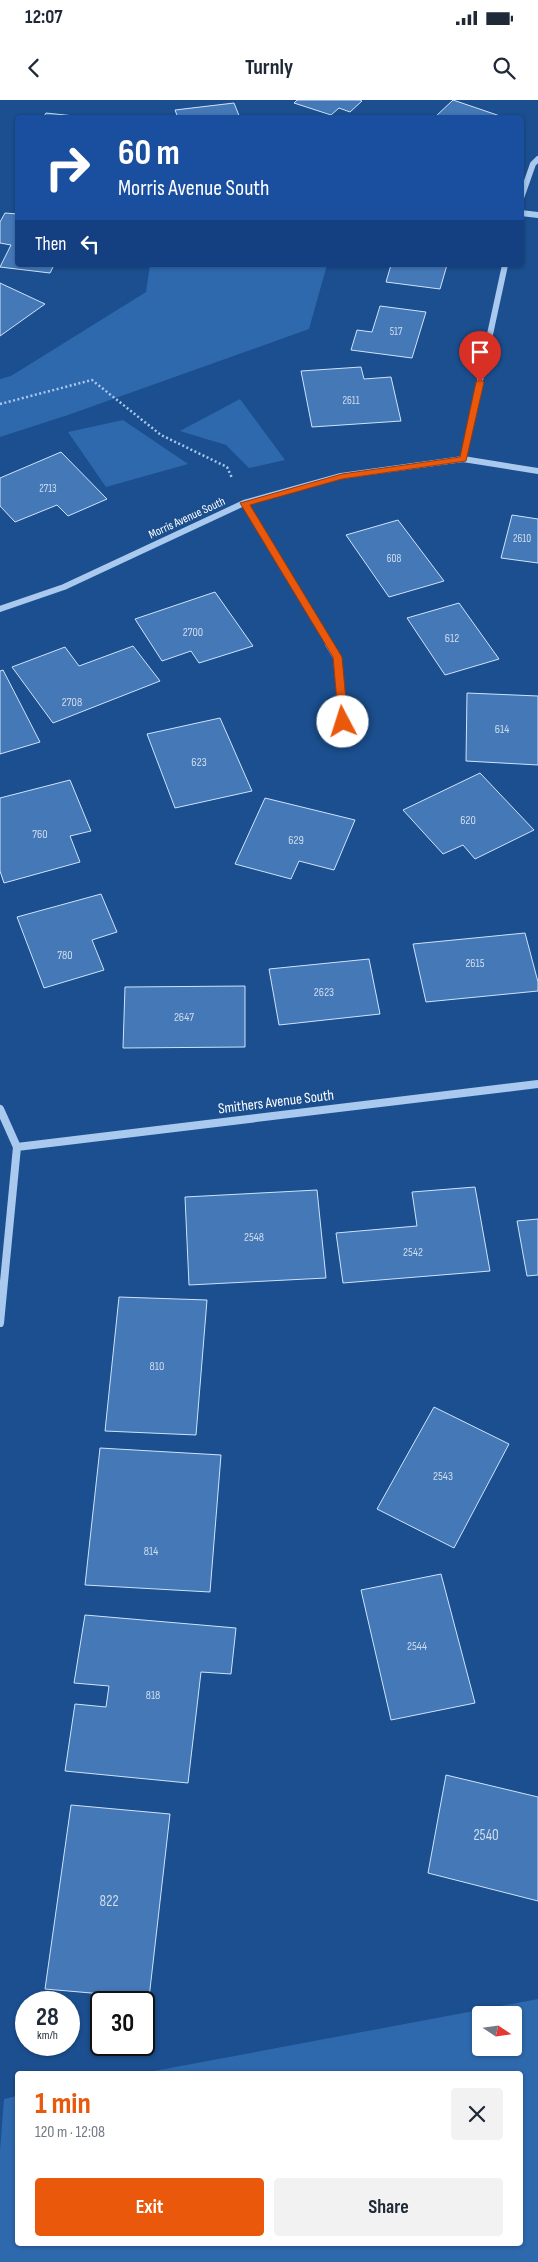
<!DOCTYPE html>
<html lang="en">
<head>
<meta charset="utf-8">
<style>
	:root { --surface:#fff; --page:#f2f2f3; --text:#1f2937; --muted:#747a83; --accent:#ea580c }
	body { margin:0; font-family:"Sofia Sans Condensed",sans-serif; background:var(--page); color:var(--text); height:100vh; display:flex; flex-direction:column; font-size:19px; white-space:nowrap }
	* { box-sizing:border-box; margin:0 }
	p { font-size:16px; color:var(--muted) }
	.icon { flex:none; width:28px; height:28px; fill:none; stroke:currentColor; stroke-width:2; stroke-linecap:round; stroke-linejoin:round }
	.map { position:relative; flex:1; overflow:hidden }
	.side { position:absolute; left:15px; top:1971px; width:508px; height:175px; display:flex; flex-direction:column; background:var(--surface); border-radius:5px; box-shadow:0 1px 4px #0004 }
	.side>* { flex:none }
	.banner { position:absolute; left:15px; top:15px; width:509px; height:152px; border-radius:5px; box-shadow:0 1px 4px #0004; background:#1a4fa0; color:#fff; overflow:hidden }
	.needle { width:32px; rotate:103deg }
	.tools { position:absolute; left:472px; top:1906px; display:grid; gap:10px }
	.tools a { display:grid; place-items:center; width:50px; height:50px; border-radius:5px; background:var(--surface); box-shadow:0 1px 4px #0004; font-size:25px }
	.speed { position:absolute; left:15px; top:1891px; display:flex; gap:10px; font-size:25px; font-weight:700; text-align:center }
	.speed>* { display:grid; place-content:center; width:65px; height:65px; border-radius:50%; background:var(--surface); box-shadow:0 1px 4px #0004; line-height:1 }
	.speed small { font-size:12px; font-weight:400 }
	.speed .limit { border:2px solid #111; border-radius:8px; background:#fff; color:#111 }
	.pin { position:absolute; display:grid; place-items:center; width:42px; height:42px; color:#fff; margin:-51px -21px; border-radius:50% 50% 50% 0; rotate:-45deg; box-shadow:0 0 5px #0007 }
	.pin .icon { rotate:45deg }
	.me { position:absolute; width:55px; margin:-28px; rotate:355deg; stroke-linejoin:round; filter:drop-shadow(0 0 4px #0008) }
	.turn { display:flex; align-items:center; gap:18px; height:105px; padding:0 20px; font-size:22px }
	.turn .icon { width:65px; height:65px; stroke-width:2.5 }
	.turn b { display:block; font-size:35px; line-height:42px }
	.then { display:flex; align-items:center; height:48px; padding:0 20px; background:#0003; gap:10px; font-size:19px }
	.round { display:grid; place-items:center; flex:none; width:52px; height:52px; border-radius:5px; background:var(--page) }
	.head { display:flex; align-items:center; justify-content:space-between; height:85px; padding:0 20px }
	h1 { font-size:30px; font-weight:700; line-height:38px; color:var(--accent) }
	.primary-button { display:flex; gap:10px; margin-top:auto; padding:10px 20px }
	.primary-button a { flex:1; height:58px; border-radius:5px; background:var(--accent); color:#fff; font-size:20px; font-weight:700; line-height:58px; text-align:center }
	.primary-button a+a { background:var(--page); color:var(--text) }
	.status { display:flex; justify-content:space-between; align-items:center; height:35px; padding:0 25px; background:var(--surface); direction:ltr }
	.status svg { height:14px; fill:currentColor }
	header { display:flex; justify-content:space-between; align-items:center; height:65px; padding:0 20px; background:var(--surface); font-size:22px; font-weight:700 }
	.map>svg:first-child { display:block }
	.green { fill:#2e69ad; fill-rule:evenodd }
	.building { fill:#4478b7; stroke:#cfe3fa }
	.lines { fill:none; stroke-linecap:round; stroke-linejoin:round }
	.path { stroke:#a9c9ee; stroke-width:2.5; stroke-dasharray:2 2.5; stroke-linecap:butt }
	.minor-far1 { stroke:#a9c9ee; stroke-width:6 }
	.minor { stroke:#a9c9ee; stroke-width:8 }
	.route { fill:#ea580c; stroke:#983908 }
	.labels { text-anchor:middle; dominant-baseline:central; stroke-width:4; stroke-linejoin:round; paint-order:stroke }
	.far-number-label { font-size:11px; fill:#d0dded }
	.far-street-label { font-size:12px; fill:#fff; stroke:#1b4f8f }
	.number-label { font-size:12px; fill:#d0dded }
	.street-label { font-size:15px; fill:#fff; stroke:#1b4f8f }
	.near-number-label { font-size:15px; fill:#d0dded }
</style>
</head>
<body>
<div class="status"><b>12:07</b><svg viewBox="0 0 49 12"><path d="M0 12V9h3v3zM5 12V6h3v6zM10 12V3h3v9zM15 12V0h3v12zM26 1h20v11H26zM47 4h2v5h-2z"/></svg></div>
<header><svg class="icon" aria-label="back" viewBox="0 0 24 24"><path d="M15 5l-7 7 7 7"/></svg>Turnly<svg class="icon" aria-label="search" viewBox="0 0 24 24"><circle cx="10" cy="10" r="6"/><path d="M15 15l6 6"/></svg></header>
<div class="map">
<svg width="538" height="2162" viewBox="0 0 538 2162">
	<rect width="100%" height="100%" fill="#1b4f8f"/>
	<path class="green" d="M150,165H327L309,229L68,315L0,337V279L11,276L146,192Z
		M240,299L285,360L249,368L226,345L180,331Z
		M123,320L188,364L106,387L68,332Z
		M538,1899V2162H0V2051L4,1999L17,1996L18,2144H520V1974H138ZM481,1915H514V1948H481Z"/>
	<path class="building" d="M297,0H360L362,1L350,12L339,8L331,15L294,3Z
		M453,0L506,18H434Z
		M234,3L240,18H178L175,10Z
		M46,13L84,17L43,18Z
		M5,113L18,114V165H54L50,173L0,167L11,145L0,143V122Z
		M391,165H447L440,189L386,182Z
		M0,183L45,204L0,236Z
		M380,206L426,212L412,258L351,250L357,230L372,232Z
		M361,267L364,279L391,277L401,321L312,327L301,271Z
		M61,352L107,399L68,416L57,405L15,422L0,406V378Z
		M512,415L538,419V463L501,458Z
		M398,420L444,481L389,497L346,435Z
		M215,492L253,546L199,563L191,551L162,561L135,519Z
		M459,503L499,559L445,575L407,518Z
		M133,546L160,581L53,623L12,567L65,547L79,566Z
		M3,570L40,642L0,654V571Z
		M467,593L538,596V665L466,661Z
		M220,618L252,691L175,708L147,634Z
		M480,673L534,730L475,759L463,745L443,754L403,710Z
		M70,680L91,731L70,736L80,762L4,783L0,771V698Z
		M265,698L355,720L334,770L299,761L291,779L235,764Z
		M101,794L117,832L92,840L104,870L44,888L17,817Z
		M525,833L538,882V891L426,902L413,844Z
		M369,859L380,914L279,925L269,869Z
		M245,886V947L123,948L125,887Z
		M475,1087L490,1171L343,1183L336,1133L417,1126L412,1092Z
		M317,1090L326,1178L189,1185L185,1097Z
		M538,1119V1175L527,1176L517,1121Z
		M119,1197L207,1200L196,1335L105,1331Z
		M434,1307L509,1344L454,1448L377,1409Z
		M100,1348L221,1355L210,1492L85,1485Z
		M441,1474L475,1603L391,1620L361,1490Z
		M85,1515L236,1528L231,1574L201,1572L188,1683L65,1671L75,1604L106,1607L109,1586L74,1583Z
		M446,1675L538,1697V1801L428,1773Z
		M71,1705L170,1714L149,1898L45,1889Z"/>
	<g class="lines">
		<path class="path" d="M0,304L92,280L161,335L227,367L232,378"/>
		<path class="minor-far1" d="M521,98L533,64L538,59
			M521,113L538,115
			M463,359L505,165
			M244,403L330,545
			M0,509L64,487L244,403L341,376L463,359L538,371"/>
		<path class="minor" d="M329,544L337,557L343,622
			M0,1009L17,1047L0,1223
			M17,1047L538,984"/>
	</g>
	<path class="route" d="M480,279L484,282L466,361L342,379L250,405L342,557L348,622L343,625L339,624L333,557L240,403L342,374L460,357L476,282Z"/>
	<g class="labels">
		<g class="far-number-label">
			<text x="396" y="231">517</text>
			<text x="351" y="300">2611</text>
			<text x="48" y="388">2713</text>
			<text x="522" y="438">2610</text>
			<text x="394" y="458">608</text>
		</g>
		<g class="far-street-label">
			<text transform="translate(187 418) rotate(-25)">Morris Avenue South</text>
		</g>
		<g class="number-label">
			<text x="193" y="532">2700</text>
			<text x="452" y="538">612</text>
			<text x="72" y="602">2708</text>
			<text x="502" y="629">614</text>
			<text x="199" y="662">623</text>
			<text x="468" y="720">620</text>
			<text x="40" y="734">760</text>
			<text x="296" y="740">629</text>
			<text x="65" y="855">780</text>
			<text x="475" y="863">2615</text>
			<text x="324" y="892">2623</text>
			<text x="184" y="917">2647</text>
			<text x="254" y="1137">2548</text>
			<text x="413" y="1152">2542</text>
			<text x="157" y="1266">810</text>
			<text x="443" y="1376">2543</text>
			<text x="151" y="1451">814</text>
			<text x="417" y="1546">2544</text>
			<text x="153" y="1595">818</text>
		</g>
		<g class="street-label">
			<text transform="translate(276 1002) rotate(-7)">Smithers Avenue South</text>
		</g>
		<g class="near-number-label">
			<text x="486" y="1735">2540</text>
			<text x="109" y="1801">822</text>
		</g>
	</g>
</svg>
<div class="tools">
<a><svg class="needle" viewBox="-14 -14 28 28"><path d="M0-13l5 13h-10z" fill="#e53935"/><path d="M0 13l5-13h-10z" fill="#747a83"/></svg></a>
</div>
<div class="speed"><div>28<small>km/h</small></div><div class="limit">30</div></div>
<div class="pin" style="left:480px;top:282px;background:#d93025"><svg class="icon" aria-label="arrive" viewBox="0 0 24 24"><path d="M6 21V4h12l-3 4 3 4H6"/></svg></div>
<svg class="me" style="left:343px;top:622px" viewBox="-20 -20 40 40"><circle r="19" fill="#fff"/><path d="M0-13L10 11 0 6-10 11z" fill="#ea580c"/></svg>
<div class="banner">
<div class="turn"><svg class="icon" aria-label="right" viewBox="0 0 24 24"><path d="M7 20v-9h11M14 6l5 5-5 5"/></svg><div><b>60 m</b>Morris Avenue South</div></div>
<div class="then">Then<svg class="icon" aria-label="left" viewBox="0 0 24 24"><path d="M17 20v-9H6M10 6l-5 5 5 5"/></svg></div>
</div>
<section class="side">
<div class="head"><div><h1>1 min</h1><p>120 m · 12:08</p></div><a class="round"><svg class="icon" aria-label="close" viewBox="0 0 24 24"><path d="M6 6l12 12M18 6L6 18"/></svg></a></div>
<div class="primary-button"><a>Exit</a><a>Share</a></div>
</section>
</div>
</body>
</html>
